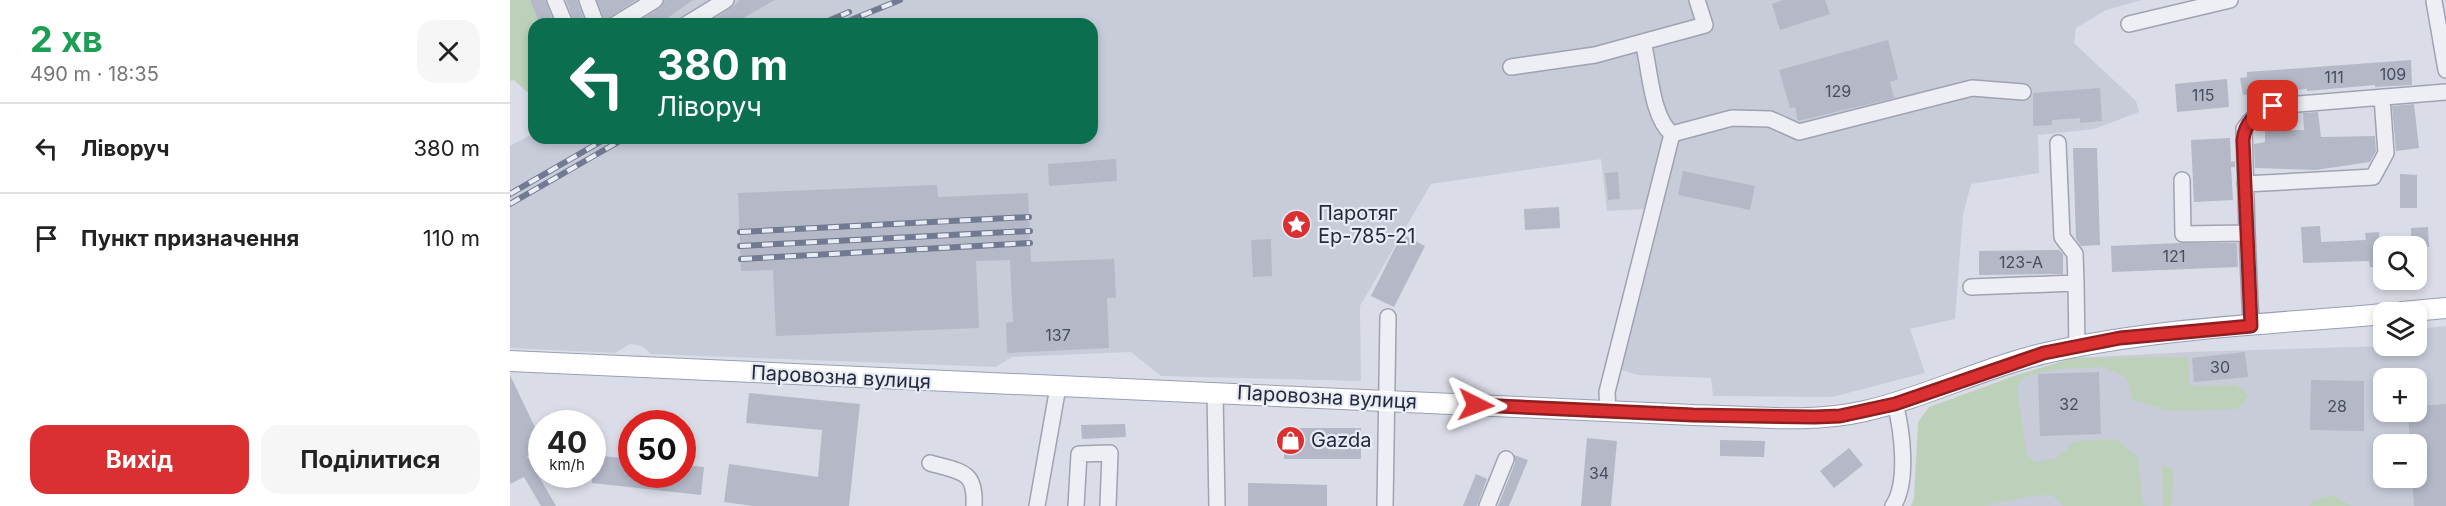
<!DOCTYPE html>
<html lang="uk">
<head>
<meta charset="utf-8">
<style>
	:root { --surface:#fff; --page:#f6f6f6; --text:#222; --muted:#767676; --line:#e0e0e0; --accent:#db3032 }
	body { margin:0; font-family:Inter,sans-serif; background:var(--page); color:var(--text); height:100vh; display:flex; flex-direction:column; font-size:22px; white-space:nowrap }
	* { box-sizing:border-box; margin:0 }
	p { font-size:20px; color:var(--muted) }
	.icon { flex:none; width:33px; height:33px; fill:none; stroke:currentColor; stroke-width:2; stroke-linecap:round; stroke-linejoin:round }
	.map { position:relative; flex:1; overflow:hidden }
	.drawer { display:flex; flex-direction:column; background:var(--surface); width:510px }
	.drawer>* { flex:none }
	.hud { position:absolute; left:18px; top:18px; width:570px; height:126px; border-radius:18px; box-shadow:0 3px 9px #0003; background:#0b6e4f; color:#fff; overflow:hidden }
	.controls { position:absolute; left:1863px; top:236px; display:grid; gap:12px }
	.controls a { display:grid; place-items:center; width:54px; height:54px; border-radius:12px; background:var(--surface); box-shadow:0 3px 9px #0003; font-size:30px }
	.speed { position:absolute; left:18px; top:410px; display:flex; gap:12px; font-size:30px; font-weight:700; text-align:center }
	.speed>* { display:grid; place-content:center; width:78px; height:78px; border-radius:50%; background:var(--surface); box-shadow:0 3px 9px #0003; line-height:1 }
	.speed small { font-size:15px; font-weight:400 }
	.speed .limit { border:9px solid #d22; background:#fff; color:#111 }
	.pin { position:absolute; display:grid; place-items:center; width:51px; height:51px; color:#fff; margin:-26px; border-radius:12px; box-shadow:0 3px 9px #0006 }
	.me { position:absolute; width:66px; margin:-33px; rotate:93deg; stroke-linejoin:round; filter:drop-shadow(0 0 4px #0008) }
	.turn { display:flex; align-items:center; gap:21px; height:126px; padding:0 30px; font-size:27px }
	.turn .icon { width:78px; height:78px; stroke-width:2.5 }
	.turn b { display:block; font-size:42px; line-height:51px }
	.round { display:grid; place-items:center; flex:none; width:63px; height:63px; border-radius:18px; background:var(--page) }
	.overview { display:flex; align-items:center; justify-content:space-between; height:102px; padding:0 30px }
	h1 { font-size:36px; font-weight:700; line-height:45px; color:#1e9e55 }
	.button { display:flex; gap:12px; margin-top:auto; padding:12px 30px }
	.button a { flex:1; height:69px; border-radius:18px; background:var(--accent); color:#fff; font-size:24px; font-weight:700; line-height:69px; text-align:center }
	.button a+a { background:var(--page); color:var(--text) }
	ul { padding:0; list-style:none }
	li { display:flex; align-items:center; gap:18px; height:90px; padding:0 30px; border-top:2px solid var(--line) }
	li div { flex:1 }
	li b { display:block; font-size:22px }
	li em { font-style:normal }
	main { display:flex; flex:1; min-height:0 }
	.map>svg:first-child { display:block }
	.built { fill:#c8ccd9; fill-rule:evenodd }
	.green { fill:#bdd1ba }
	.building { fill:#b4b8c7 }
	.lines { fill:none; stroke-linecap:round; stroke-linejoin:round }
	.minor-casing { stroke:#9fa3b1; stroke-width:18 }
	.major-casing { stroke:#989fb3; stroke-width:22 }
	.minor { stroke:#edeff5; stroke-width:15 }
	.major { stroke:#fff; stroke-width:20 }
	.rail-casing { stroke:#727a92; stroke-width:6 }
	.rail { stroke:#e9ecf4; stroke-width:4; stroke-dasharray:11; stroke-linecap:butt }
	.route-casing { stroke:#8e1f20; stroke-width:15 }
	.route { stroke:#db3032; stroke-width:10 }
	.labels { text-anchor:middle; dominant-baseline:central; stroke-width:4.5; stroke-linejoin:round; paint-order:stroke }
	.number-label { font-size:16px; fill:#474d60 }
	.poi-label { font-size:20px; fill:#23293e; stroke:#e9ecf4; text-anchor:start }
	.street-label { font-size:20px; fill:#23293e; stroke:#e9ecf4 }
</style>
</head>
<body>
<main>
<section class="drawer">
<div class="overview"><div><h1>2 хв</h1><p>490 m · 18:35</p></div><a class="round"><svg class="icon" aria-label="close" viewBox="0 0 24 24"><path d="M6 6l12 12M18 6L6 18"/></svg></a></div>
<ul>
<li><svg class="icon" aria-label="left" viewBox="0 0 24 24"><path d="M17 20v-9H6M10 6l-5 5 5 5"/></svg><div><b>Ліворуч</b></div><em>380 m</em></li>
<li><svg class="icon" aria-label="arrive" viewBox="0 0 24 24"><path d="M6 21V4h12l-3 4 3 4H6"/></svg><div><b>Пункт призначення</b></div><em>110 m</em></li>
</ul>
<div class="button"><a>Вихід</a><a>Поділитися</a></div>
</section>
<div class="map">
<svg width="1936" height="506" viewBox="0 0 1936 506">
	<rect width="100%" height="100%" fill="#dadde7"/>
	<path class="built" d="M20,0H1632L1596,10L1566,28L1564,43L1626,101L1629,112L1584,129L1528,135L1529,173L1461,184L1453,214L1445,319L1400,329L1415,373L1322,397L1203,396L1201,378L1128,375L1097,366L1134,209L1097,211L1091,159L921,184L850,306L851,381L651,376L621,352L502,357L486,367L141,354L132,346L120,344L105,353L0,348V146L24,133V138H582V24H30Z
		M1936,326V506H1473L1480,504L1504,376L1564,358L1678,352L1906,345L1907,329ZM1874,378H1906V411H1874ZM1874,444H1906V477H1874Z"/>
	<path class="green" d="M0,0H20L30,24H24V94L17,92L4,80L0,81Z
		M1678,357L1680,386L1726,385L1739,396L1728,409L1659,411L1623,400L1616,377L1593,367L1547,369L1513,377L1507,388L1517,455L1526,462L1547,458L1565,441L1606,439L1628,457L1633,505L1641,506H1553L1542,495L1522,496L1473,506H1401L1404,498L1408,422L1419,407L1504,376L1564,358Z
		M1652,466L1664,469L1661,506H1689H1653Z
		M1822,495L1842,506H1799L1803,500Z"/>
	<path class="building" d="M20,0H35L44,24H30Z
		M56,0H67L74,20L65,24Z
		M87,0H126L101,16L96,24Z
		M155,0H183L149,24H125L150,8Z
		M230,0H265L222,24H196L221,8Z
		M1273,0H1315L1320,14L1270,30L1262,4Z
		M1378,40L1388,79L1380,82L1384,98L1288,121L1285,107L1280,108L1269,70Z
		M1901,60L1902,85L1865,87V85L1797,91V89L1733,95L1730,78L1737,77V72Z
		M1717,79L1719,107L1667,112L1665,84Z
		M1590,88L1592,121L1570,123V118L1542,120V125L1523,126V93Z
		M1904,104L1909,148L1886,151L1882,106Z
		M1808,112L1811,137L1865,136L1866,151L1860,162L1806,170L1745,168L1744,144L1755,142V131L1794,130L1793,113Z
		M1720,138L1721,162L1725,161V167H1721L1723,200L1684,202L1681,140Z
		M1563,148H1587L1590,245L1571,246L1566,239Z
		M606,159L607,181L539,186L538,164Z
		M1173,171L1245,186L1240,210L1168,195Z
		M1108,172L1110,199L1098,200L1095,173Z
		M1890,174L1907,175V208H1890Z
		M427,185L428,197L518,193L521,262L604,259L606,298H597L599,348L497,353L496,323L503,322L500,260L466,261L469,328L266,336L263,270L231,271L228,193Z
		M1049,207L1050,228L1015,230L1014,209Z
		M1810,226L1811,242L1856,240L1855,233L1869,232L1870,267H1860L1859,261L1793,263L1791,227Z
		M1918,227L1919,247L1901,246V228Z
		M892,234L915,246L884,307L861,296Z
		M761,239L762,276L743,277L741,240Z
		M1669,243H1727L1728,267L1602,272L1601,246Z
		M1549,250L1553,254V274L1469,275V251Z
		M1735,352L1738,377L1684,382L1682,358Z
		M1589,372L1591,434L1530,436L1528,374Z
		M0,375L32,442V450L17,456L46,506H31L14,477L0,484Z
		M1801,380L1854,381V431L1800,430Z
		M239,393L350,404L339,506H243L214,502L219,464L308,477L312,430L236,423Z
		M1936,404V506H1904L1902,477H1906V444H1900L1898,411H1906V406Z
		M615,424L616,437L572,439L571,425Z
		M774,428H851V459H774Z
		M1077,438L1107,441L1101,506H1071Z
		M1210,440L1255,441L1254,457L1210,456Z
		M1339,448L1353,465L1324,488L1310,471Z
		M82,455L122,459V474H172V465L194,467L191,495L82,483Z
		M1004,455L1018,460L999,506H988L1005,463Z
		M966,474L977,479L967,506H953Z
		M738,483L817,485V506H738Z"/>
	<g class="lines">
		<defs>
			<path id="minor" d="M45,0L55,24
				M77,0L86,24
				M1924,1L1936,70
				M106,24L145,0
				M177,24L216,0
				M1619,24L1720,0
				M1001,67L1085,55L1195,25L1187,0
				M1162,134L1222,118L1260,119L1289,132L1462,88L1513,92
				M1548,143L1552,237L1565,254L1566,283
				M1672,180L1673,234L1737,233L1741,326
				M1735,184L1863,177L1876,153L1872,97
				M1737,233L1734,129C1741,118 1750,111 1763,106L1936,92
				M1461,287L1566,283L1567,347
				M705,392L707,506
				M1098,411L1097,392L1162,134C1141,117 1140,68 1133,42
				M420,463C451,472 466,470 464,506
				M527,506L548,387
				M566,506L569,454L600,453L598,506
				M875,506L878,317
				M977,506L996,459
				M1383,506C1399,482 1392,430 1385,403"/>
			<path id="major" d="M1892,312L1936,308
				M0,361L1183,415C1239,416 1300,424 1355,411C1417,397 1474,367 1536,353C1646,328 1761,324 1874,314"/>
		</defs>
		<use href="#minor" class="minor-casing"/>
		<use href="#major" class="major-casing"/>
		<use href="#minor" class="minor"/>
		<use href="#major" class="major"/>
		<defs>
			<path id="rail" d="M311,24L339,12
				M331,24L390,0
				M0,194L97,138
				M0,204L115,138
				M230,232L519,217
				M230,246L520,231
				M231,259L520,243"/>
		</defs>
		<use href="#rail" class="rail-casing"/>
		<use href="#rail" class="rail"/>
	</g>
	<g class="lines">
		<defs>
			<path id="route" d="M966,405L1183,415L1305,417L1330,416L1385,404L1534,353L1610,338L1741,326L1733,140C1735,122 1746,112 1763,106"/>
		</defs>
		<use href="#route" class="route-casing"/>
		<use href="#route" class="route"/>
	</g>
	<defs>
		<symbol id="sight-disc" viewBox="-11 -11 22 22"><circle r="9.5" fill="#db3032" stroke="#e9ecf4"/><path d="M0-6L1.8-2.2L6-1.7L2.9 1.2L3.7 5.4L0 3.3L-3.7 5.4L-2.9 1.2L-6-1.7L-1.8-2.2Z" fill="#fff"/></symbol>
		<symbol id="shop-disc" viewBox="-11 -11 22 22"><circle r="9.5" fill="#db3032" stroke="#e9ecf4"/><path d="M-5-2.5h2.3a2.7 3.5 0 0 1 5.4 0H5L5.5 6h-11ZM-1.5-2.5h3a1.5 2.3 0 0 0-3 0Z" fill="#fff"/></symbol>
	</defs>
	<g fill-rule="evenodd">
		<use href="#sight-disc" x="770" y="208" width="33" height="33"/>
		<use href="#shop-disc" x="764" y="424" width="33" height="33"/>
	</g>
	<g class="labels">
		<g class="number-label">
			<text x="1883" y="74">109</text>
			<text x="1824" y="77">111</text>
			<text x="1328" y="91">129</text>
			<text x="1693" y="95">115</text>
			<text x="1664" y="256">121</text>
			<text x="1511" y="262">123-А</text>
			<text x="548" y="335">137</text>
			<text x="1710" y="367">30</text>
			<text x="1559" y="404">32</text>
			<text x="1827" y="406">28</text>
			<text x="1089" y="473">34</text>
		</g>
		<g class="poi-label">
			<text x="808" y="213">Паротяг<tspan x="808" dy="23">Ер-785-21</tspan></text>
			<text x="801" y="440">Gazda</text>
		</g>
		<g class="street-label">
			<text transform="translate(331 377) rotate(3)">Паровозна вулиця</text>
			<text transform="translate(817 397) rotate(3)">Паровозна вулиця</text>
		</g>
	</g>
</svg>
<div class="controls">
<a><svg class="icon" aria-label="search" viewBox="0 0 24 24"><circle cx="10" cy="10" r="6"/><path d="M15 15l6 6"/></svg></a>
<a><svg class="icon" aria-label="layers" viewBox="0 0 24 24"><path d="M12 4l9 5-9 5-9-5zM3 14l9 5 9-5"/></svg></a>
<a>+</a>
<a>−</a>
</div>
<div class="speed"><div>40<small>km/h</small></div><div class="limit">50</div></div>
<div class="pin" style="left:1763px;top:106px;background:#d93025"><svg class="icon" aria-label="arrive" viewBox="0 0 24 24"><path d="M6 21V4h12l-3 4 3 4H6"/></svg></div>
<svg class="me" style="left:966px;top:405px" viewBox="-20 -20 40 40"><path d="M0-17L14 15 0 8-14 15z" fill="#db3032" stroke="#fff" stroke-width="4"/></svg>
<div class="hud">
<div class="turn"><svg class="icon" aria-label="left" viewBox="0 0 24 24"><path d="M17 20v-9H6M10 6l-5 5 5 5"/></svg><div><b>380 m</b>Ліворуч</div></div>
</div>
</div>
</main>
</body>
</html>
